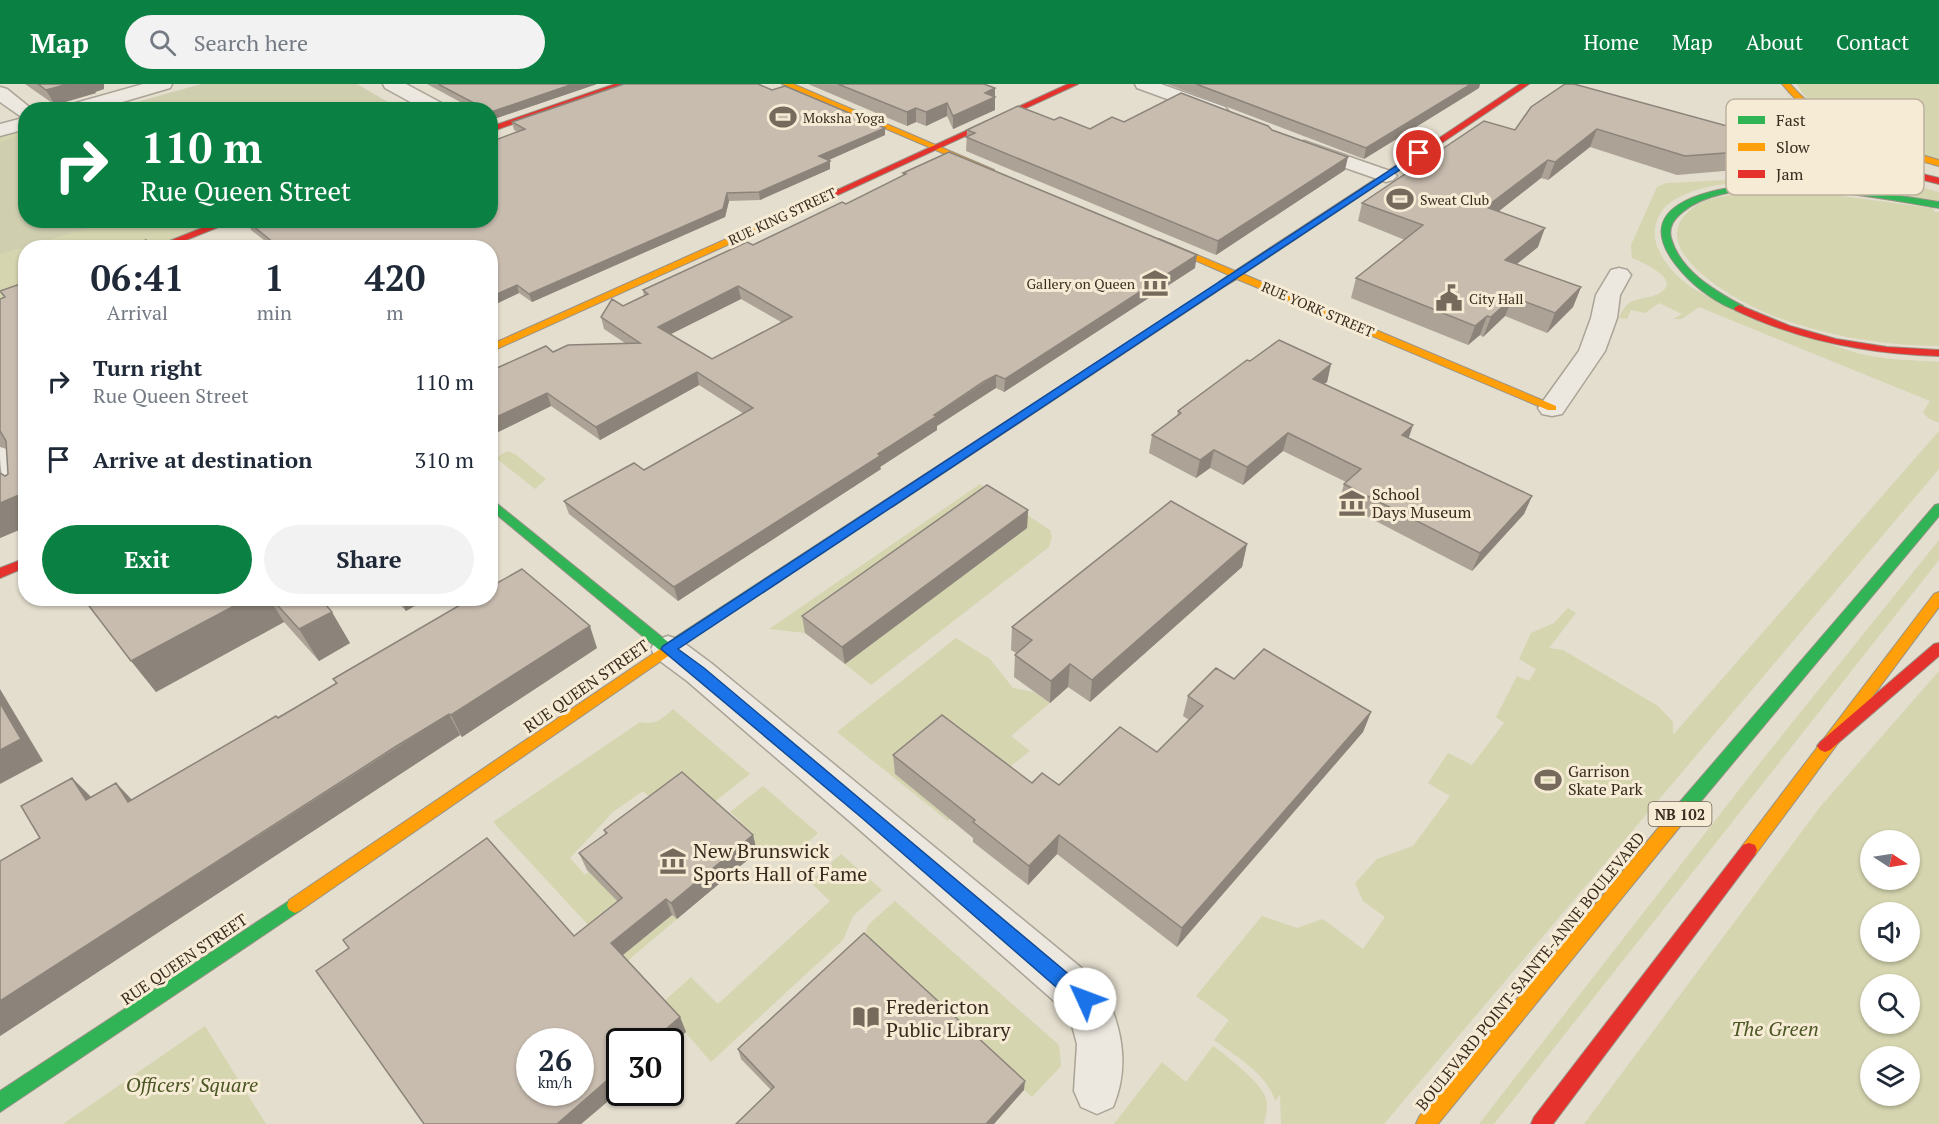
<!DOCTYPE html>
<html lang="en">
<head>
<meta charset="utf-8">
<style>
	:root { --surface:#fff; --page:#f2f2f3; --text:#1f2937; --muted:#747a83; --accent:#0b8043 }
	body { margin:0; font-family:"PT Serif",serif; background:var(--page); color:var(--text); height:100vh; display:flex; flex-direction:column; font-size:22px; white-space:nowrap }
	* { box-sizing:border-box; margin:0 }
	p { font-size:20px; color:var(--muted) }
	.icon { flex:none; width:33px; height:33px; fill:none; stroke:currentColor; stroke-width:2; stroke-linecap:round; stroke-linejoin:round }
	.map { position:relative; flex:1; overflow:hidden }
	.details { position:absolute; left:18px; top:156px; width:480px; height:366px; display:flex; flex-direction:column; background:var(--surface); border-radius:24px; box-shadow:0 2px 4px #0004 }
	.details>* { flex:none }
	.top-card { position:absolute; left:18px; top:18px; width:480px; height:126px; border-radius:24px; box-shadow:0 2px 4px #0004; background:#0b8043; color:#fff; overflow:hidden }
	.needle { width:39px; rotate:102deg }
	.tools { position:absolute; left:1860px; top:746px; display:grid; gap:12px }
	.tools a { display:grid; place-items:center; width:60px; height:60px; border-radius:50%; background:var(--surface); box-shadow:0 2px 4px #0004; font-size:30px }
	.speed { position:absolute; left:516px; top:944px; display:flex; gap:12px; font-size:30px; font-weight:700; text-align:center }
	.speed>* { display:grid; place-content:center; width:78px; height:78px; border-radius:50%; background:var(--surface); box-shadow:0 2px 4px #0004; line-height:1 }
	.speed small { font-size:15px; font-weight:400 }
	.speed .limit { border:3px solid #111; border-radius:9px; background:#fff; color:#111 }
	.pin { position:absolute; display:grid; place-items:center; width:51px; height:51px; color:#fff; margin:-26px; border:3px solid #fff; border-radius:50%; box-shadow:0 2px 6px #0007 }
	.me { position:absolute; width:66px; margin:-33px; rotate:313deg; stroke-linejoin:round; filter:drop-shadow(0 0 4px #0008) }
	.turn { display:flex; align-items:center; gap:21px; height:126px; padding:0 24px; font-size:27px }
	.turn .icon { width:78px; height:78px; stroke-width:2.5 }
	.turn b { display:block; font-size:42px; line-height:51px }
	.eta { display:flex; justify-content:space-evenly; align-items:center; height:102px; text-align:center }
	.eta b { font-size:36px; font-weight:800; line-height:42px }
	.cta { display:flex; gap:12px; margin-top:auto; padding:12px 24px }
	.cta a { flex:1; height:69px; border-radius:36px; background:var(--accent); color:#fff; font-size:24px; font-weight:800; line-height:69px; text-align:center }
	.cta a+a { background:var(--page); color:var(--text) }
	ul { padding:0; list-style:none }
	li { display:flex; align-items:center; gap:18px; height:78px; padding:0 24px }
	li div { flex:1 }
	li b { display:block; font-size:22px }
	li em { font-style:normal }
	header { display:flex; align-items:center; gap:36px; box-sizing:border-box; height:84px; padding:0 30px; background:var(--accent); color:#fff }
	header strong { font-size:28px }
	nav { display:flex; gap:33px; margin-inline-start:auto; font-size:21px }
	.search { width:420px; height:54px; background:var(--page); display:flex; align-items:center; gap:15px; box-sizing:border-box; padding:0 21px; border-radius:33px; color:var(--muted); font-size:22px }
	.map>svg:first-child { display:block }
	.green { fill:#d5d5b0; fill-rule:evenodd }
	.cemetery { fill:#cfcfb0 }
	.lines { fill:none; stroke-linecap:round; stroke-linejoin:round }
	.street-casing { stroke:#aaa396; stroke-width:3 }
	.fast-casing { stroke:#999287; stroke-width:2 }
	.slow-casing { stroke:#999287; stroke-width:2 }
	.jam-casing { stroke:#999287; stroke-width:2 }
	.street { fill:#ece8e0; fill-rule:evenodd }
	.fast { fill:#30b455; fill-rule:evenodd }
	.slow { fill:#ff9f0a; fill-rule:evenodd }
	.jam { fill:#e5322d; fill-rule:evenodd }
	.wall { fill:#aca296; fill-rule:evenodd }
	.shaded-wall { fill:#8c847a }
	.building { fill:#c8bcaf; stroke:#8c847a; stroke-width:1.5; fill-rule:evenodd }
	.route { fill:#1a73e8; stroke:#114b97; stroke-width:1.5 }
	.labels { text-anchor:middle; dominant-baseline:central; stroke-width:6; stroke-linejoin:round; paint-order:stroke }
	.far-poi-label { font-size:14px; fill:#392b1f; stroke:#f6ebd4; text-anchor:start }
	.far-street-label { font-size:14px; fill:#392b1f; stroke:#f6ebd4 }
	.shield { fill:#f6ebd4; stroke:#726555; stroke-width:1.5 }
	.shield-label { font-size:15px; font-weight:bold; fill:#392b1f }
	.poi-label { font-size:16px; fill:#392b1f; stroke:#f6ebd4; text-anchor:start }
	.street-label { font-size:16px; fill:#392b1f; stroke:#f6ebd4 }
	.near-poi-label { font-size:20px; fill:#392b1f; stroke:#f6ebd4; text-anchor:start }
	.near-park-label { font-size:20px; font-style:italic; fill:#4b5625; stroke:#f6ebd4 }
	.key { fill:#f6ebd4; stroke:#bdb19e; stroke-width:1.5 }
	.key-label { font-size:16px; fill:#392b1f }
</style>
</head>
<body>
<header>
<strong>Map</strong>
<div class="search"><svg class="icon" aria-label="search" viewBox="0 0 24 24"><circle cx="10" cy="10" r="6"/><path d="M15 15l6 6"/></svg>Search here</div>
<nav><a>Home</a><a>Map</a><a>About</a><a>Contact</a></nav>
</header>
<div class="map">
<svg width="1939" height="1040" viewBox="0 0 1939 1040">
	<rect width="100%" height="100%" fill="#e4dece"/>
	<path class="green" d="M1797,0H1939V76C1900,63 1815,39 1797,0Z
		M25,39L26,136L232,137L156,163L26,164L25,209L0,218V46Z
		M1809,74L1939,108V117C1872,106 1734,79 1674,116C1661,123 1653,139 1655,154C1658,174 1678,196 1696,206C1716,218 1742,224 1764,233C1794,245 1826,260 1857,269C1883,276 1912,276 1939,278V339L1928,334L1923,328L1930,317L1699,223L1682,235H1673L1682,230L1659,219L1645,229L1631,226L1627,235L1619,234C1621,228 1625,222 1630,218C1639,214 1650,214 1658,210C1685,197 1643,178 1632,174L1631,161L1657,103L1666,99L1790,93Z
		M1779,108L1827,110L1932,124L1935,128H1939V262C1880,261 1824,252 1769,230C1736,217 1638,163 1694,123C1714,108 1755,109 1779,108Z
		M1939,347V385L1384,1040H1281L1280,1011L1275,1017C1268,991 1236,972 1214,956L1229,936L1196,912L1262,832L1297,844L1323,835L1363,865L1385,833L1363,817L1355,799L1377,775L1413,762L1450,712L1428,699L1448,669L1472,681L1504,639L1496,633L1517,592L1529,597L1536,585L1519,575L1531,549L1554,539L1568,524L1576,529L1549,564L1563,566L1658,622L1673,638V651Z
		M507,367L515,370L546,395L535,405L496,374Z
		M980,400L1050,446L1052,453L1049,463L871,601L845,580L1026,444L986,419L805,549L769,545Z
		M1939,456V476L1494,1040H1479L1763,675Z
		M956,554L990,575L1013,604L1034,608L1050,619L1011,652L1030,667L997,693L895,690L950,735L948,737L837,648Z
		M1939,587V1040H1584L1820,723ZM1870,756H1910V795H1870ZM1870,828H1910V867H1870ZM1870,900H1910V939H1870ZM1870,972H1910V1011H1870Z
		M673,625L750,690L708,723L662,725L643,707L613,728L570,774L585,791L589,788L649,850L672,831L677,835L624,880L493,738L640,638C657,641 660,636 673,625Z
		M763,702L818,749L786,777L766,760L757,768L731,745L740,737L730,728Z
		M841,770L882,806L853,832L843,856L711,978L661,920L691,893L718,920L830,817L810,798Z
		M895,817L1059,961L1061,982L1032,1013L861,861L868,841Z
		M205,942L266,1040H63Z
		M1213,962C1227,972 1259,997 1265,1012C1269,1021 1266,1031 1264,1040H1114L1162,978L1186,998Z"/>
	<path class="cemetery" d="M201,0H357L400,25H112Z
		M25,50L26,136L113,137L0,170V58Z"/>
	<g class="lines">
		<defs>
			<path id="street" d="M143,0H172L170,4L95,26H63L65,22Z
				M383,0H406L447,22L449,26H425L385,4Z
				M1135,0H1161L1225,23L1228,27L1225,31H1211L1137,4Z
				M0,3L7,5L33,26H26V45L0,52V40L23,34L0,18Z
				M1304,57L1393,88L1397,92L1393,96L1386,98L1297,67L1294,63L1297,59Z
				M1619,184L1627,186L1631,191L1620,211L1617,234L1605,267L1562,330L1552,332L1542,330L1538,324L1579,267L1591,234L1596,211L1611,186Z
				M0,363C28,370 26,392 26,416C0,409 0,385 0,363Z
				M668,552L680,556L711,579L1101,900C1121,940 1131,980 1113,1023L1097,1030L1081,1023L1074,1007L1077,960L1069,930L854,741L687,597L656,574L651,565L656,556Z"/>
			<path id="fast" d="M1758,100C1819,101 1879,108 1939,118V124C1876,113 1735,85 1684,127C1675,134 1668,142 1671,154C1680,187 1715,207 1743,222L1744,224L1739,227C1719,221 1696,204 1682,188C1622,121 1708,105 1758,100Z
				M490,414L668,558L884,417L888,416L894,420L668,570L663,569L490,425Z
				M1939,420V432L1691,729L1685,731L1679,729L1677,724L1679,719L1935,421Z
				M295,813L301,816L303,821L301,826L0,1028V1007Z"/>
			<path id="slow" d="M782,0H793L994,86L987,88Z
				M1782,0H1790C1829,45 1883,60 1939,76V82C1881,66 1821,49 1782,0Z
				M1409,73L1416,75L1243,190L1556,322V326H1548L1237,195L1225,202H1219V198L1229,191L1151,157L1159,155L1235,187Z
				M813,116L817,119L816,121L490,268V261Z
				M1939,508V523L1755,771L1749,773L1743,771L1741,766L1743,761L1934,510Z
				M672,557L677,558L679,562L677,566L301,826L295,829L289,826L287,821L289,816Z
				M1685,717L1691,719L1693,724L1691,729L1438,1040H1416L1419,1033L1679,719Z"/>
			<path id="jam" d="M615,0H626L490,48V43Z
				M1068,0H1078L816,121L809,119Z
				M1520,0H1529L1415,77L1408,75Z
				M1747,47L1939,94V100L1747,51Z
				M222,136H236L166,164H152Z
				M1222,197L1227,200L1225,202L892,423H884L882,420L884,417Z
				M1739,221L1790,242L1836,255L1887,263L1939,266V272C1867,270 1800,257 1735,226L1734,224Z
				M26,474V483L0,494V484Z
				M1939,559V572L1830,666L1825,668L1820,666L1817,662L1820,658L1934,560Z
				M1749,759L1755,761L1757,766L1755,771L1553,1040H1531L1534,1033L1743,761Z"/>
		</defs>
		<use href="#street" class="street-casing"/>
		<use href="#fast" class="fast-casing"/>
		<use href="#slow" class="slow-casing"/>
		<use href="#jam" class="jam-casing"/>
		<use href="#street" class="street"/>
		<use href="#fast" class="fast"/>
		<use href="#slow" class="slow"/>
		<use href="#jam" class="jam"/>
	</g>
	<path class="wall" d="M25,0H104V5L95,8L96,9L55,21Z
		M427,0H597L494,35L490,34V26H475Z
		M808,0H984L995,4V26L953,45L947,32L926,42L916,38L907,42Z
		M1167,0H1480L1479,4L1364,75Z
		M1574,0L1793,64L1783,82L1677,91L1590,63L1548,96L1541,94L1499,127L1538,163L1517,180L1581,203L1573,223L1547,249L1505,232L1483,253L1480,251L1468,261L1351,214L1356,194L1405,156L1358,137L1362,119L1515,46Z
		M772,6L885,51L828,76L830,77V85L760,116L729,117L725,133L532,218L519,209L498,219L490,164H274L251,146L247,137L490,136L518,48L514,46L512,38Z
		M1054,36L1090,45L1124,38L1272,46L1345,86L1216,171L966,67L967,46Z
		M903,89L1195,184L1004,308L996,304L983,311L937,342V346L880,383L881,385L678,517L569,430L564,417L644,386L744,330L699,301L600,356L551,322L492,351L490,349V287L553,268L625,259L604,245L601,233L644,212L643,206L753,161L846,120L903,92ZM741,215L781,238L712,275L671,250Z
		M26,198V443L0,454V389L5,392L8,390L7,364L0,362V215L4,213L0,207Z
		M1250,277L1331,280L1327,298L1324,300L1413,341L1408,354L1532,412L1524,430L1472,487L1339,418L1344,400L1346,398L1283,367L1243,401L1210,384L1196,394L1149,369L1152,351L1177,332L1178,327Z
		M1028,426L1027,444L845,580L805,549L802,532Z
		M1247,460L1242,483L1090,618L1068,603L1050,619L1014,593L1015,571L1016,569L1011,566L1012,543Z
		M83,514H342L327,523L350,559L319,577L284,538L156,608Z
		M394,514H428L406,527Z
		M597,564L462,653L460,651L408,685L0,952V777L40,754L72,694L91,713L116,699L131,716L336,600L333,595Z
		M1234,595L1371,628L1363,648L1177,863L1057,770L1028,801L973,758V754L895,690L893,671L1032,699L1059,701L1157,668L1189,636L1183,632L1188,612Z
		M604,746L753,751L757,768L677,835L672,831L623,871L680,933L686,948L620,957V1007L581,1040L574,852L618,818L587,786L579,769L605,750Z
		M738,965L1024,1006H771L741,975Z"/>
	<path class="shaded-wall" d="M68,0H104V5L95,8L96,9L55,21L46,6Z
		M573,0H597L494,35L491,28Z
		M1471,0H1480L1479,4L1364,75L1366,64Z
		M995,4V26L953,45V32L985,9Z
		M947,19V32L926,42V28Z
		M916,24V38L907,42V28Z
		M885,44V51L820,80L819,72Z
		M1597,45L1590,63L1548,96L1555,78Z
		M1348,73L1345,86L1216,171L1218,157Z
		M1548,76L1541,94L1480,142L1486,123Z
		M830,77V85L760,116L759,108Z
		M727,109L729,117L725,133L532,218L529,210Z
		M1545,144L1538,163L1498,195L1505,176Z
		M1197,171L1195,184L1004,308L1005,295Z
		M517,201L519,209L498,219L490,235V220L495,211Z
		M738,202L741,215L661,255L658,243Z
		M1581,203L1573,223L1547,249L1555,229Z
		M1513,213L1505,232L1483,253L1491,233Z
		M1487,232L1480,251L1468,261L1475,242Z
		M1331,280L1327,298L1308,312L1313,295Z
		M697,288L699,301L600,356L596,343Z
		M996,291V304L937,342V346L880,383L881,385L678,517L674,503L878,370L934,331Z
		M547,309L551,322L492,351L490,346V336Z
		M1413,341L1407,359L1402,351Z
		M1288,349L1283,367L1243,401L1247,383Z
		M1214,366L1210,384L1196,394L1200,376Z
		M26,408V443L0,454V419Z
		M1532,412L1524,430L1472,487L1480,469Z
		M1028,426L1027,444L845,580L842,563Z
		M1247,460L1242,483L1090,618L1092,596Z
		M249,514H269L284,538L156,608L131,577Z
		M314,514H342L321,526Z
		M400,514H428L406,527Z
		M332,528L350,559L319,577L299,545Z
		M590,542L597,564L462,653L451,631Z
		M1070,580L1068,603L1050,619L1051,597Z
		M0,605L43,677L0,700Z
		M1371,628L1363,648L1177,863L1182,844Z
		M449,630L460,651L0,952V917Z
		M72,694L93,715L86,716Z
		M116,699L136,720L128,718Z
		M753,751L757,768L677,835L671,819Z
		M1059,751L1057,770L1028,801L1029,782Z
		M666,815L672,831L619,874L611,859Z
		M680,933L686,948L670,962V957H652Z
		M620,985V1007L581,1040H557Z
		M1025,997L1024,1006L994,1040H986Z"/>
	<path class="building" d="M38,0H68L46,6Z
		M438,0H573L491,28L490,26H487Z
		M624,0H758L772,6L785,2L885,44L819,72L830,77L759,108L727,109L723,125L529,210L517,201L495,211L490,220V164H280L247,137L250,136H490V58L525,45L512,38Z
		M838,0H984L995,4L985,9L995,13L953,32L947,19L926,28L916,24L907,28Z
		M1196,0H1471L1366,64Z
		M1565,0H1574L1793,60V64L1685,72L1597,45L1555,78L1548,76L1486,123L1545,144L1505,176L1581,203L1555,229L1513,213L1491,233L1487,232L1475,242L1356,194L1423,141L1362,119L1484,37L1515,46L1531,23Z
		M1181,9L1268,42L1272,46L1348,73L1218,157L966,53L975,49L967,46L1018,22L1054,36L1060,33L1090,45L1112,33L1124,38Z
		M949,68L1197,171L1005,295L996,291L983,298L934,331L937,332L878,370L880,372L674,503L564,417L634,379L644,386L753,324L697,288L596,343L547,309L490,336V287L546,262L553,268L568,261L640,259L601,233L612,215L623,222L648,210L643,206L747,158L753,161L842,118L846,120L906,90L903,89ZM738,202L792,233L712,275L658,243Z
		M146,156L151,164H125Z
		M26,198V408L0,419V389L5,392L8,390L6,357L0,347V215L5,213L0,207Z
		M1279,256L1331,280L1313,295L1413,341L1402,351L1532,412L1480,469L1344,400L1361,385L1288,349L1247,383L1214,366L1200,376L1152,351L1181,329L1178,327L1247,276L1250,277Z
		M987,401L1028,426L842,563L802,532Z
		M1171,417L1247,460L1092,596L1070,580L1051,597L1015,571L1032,556L1012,543Z
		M522,485L590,542L451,631L449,630L395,663L0,917V777L40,754L21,722L72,694L86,716L116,699L128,718L276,632L278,634L337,599L333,595L472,514H490V503Z
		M83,514H249L131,577Z
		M271,514H320L332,528L299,545Z
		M1264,565L1371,628L1182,844L1059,751L1029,782L973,738L975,736L893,671L942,631L1032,699L1042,689L1059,701L1120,643L1157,668L1203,622L1188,612L1216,584L1234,595Z
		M0,619L21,655L0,666Z
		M682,688L753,751L671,819L666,815L611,859L680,933L652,957H620V985L557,1040H424L316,887L349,864L343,856L487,754L574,852L622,814L579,769L607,749L604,746ZM530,957H580V1008H530Z
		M864,849L1025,997L986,1040H736L774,1003L738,965Z"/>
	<path class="route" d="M1419,67L1424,69L1422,71L678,565L704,584L1091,909L1094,915L1091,922L1085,924L1078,922L862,734L661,565L663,562Z"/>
	<defs>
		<symbol id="stadium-bare" viewBox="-9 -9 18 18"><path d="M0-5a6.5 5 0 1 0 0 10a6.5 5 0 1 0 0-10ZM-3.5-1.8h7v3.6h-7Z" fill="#756a5c" stroke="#f6ebd4" stroke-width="2.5" paint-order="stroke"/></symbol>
		<symbol id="museum-bare" viewBox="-9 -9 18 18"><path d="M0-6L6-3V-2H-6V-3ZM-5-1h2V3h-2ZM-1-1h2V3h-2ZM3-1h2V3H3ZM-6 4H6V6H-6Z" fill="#756a5c" stroke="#f6ebd4" stroke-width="2.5" paint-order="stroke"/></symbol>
		<symbol id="civic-bare" viewBox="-9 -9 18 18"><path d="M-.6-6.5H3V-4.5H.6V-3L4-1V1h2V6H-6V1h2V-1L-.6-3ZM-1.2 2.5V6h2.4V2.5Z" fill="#756a5c" stroke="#f6ebd4" stroke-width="2.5" paint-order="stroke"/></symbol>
		<symbol id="library-bare" viewBox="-9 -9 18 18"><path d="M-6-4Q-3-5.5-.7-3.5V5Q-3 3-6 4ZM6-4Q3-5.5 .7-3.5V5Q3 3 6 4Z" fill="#756a5c" stroke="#f6ebd4" stroke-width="2.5" paint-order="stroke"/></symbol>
	</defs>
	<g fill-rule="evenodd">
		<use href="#stadium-bare" x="764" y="14" width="38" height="38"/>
		<use href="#stadium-bare" x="1381" y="96" width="38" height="38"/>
		<use href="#museum-bare" x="1136" y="180" width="38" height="38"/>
		<use href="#civic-bare" x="1430" y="195" width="38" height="38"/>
		<use href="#museum-bare" x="1333" y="400" width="38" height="38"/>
		<use href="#stadium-bare" x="1529" y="677" width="38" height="38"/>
		<use href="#museum-bare" x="654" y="758" width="38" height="38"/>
		<use href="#library-bare" x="847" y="914" width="38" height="38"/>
	</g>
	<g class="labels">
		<g class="far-poi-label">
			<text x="803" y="33">Moksha Yoga</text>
			<text x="1420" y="115">Sweat Club</text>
			<text x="1135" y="199" text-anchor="end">Gallery on Queen</text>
			<text x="1469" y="214">City Hall</text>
		</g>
		<g class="far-street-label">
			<text transform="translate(782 132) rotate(-25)">RUE KING STREET</text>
			<text transform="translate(1318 225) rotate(23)">RUE YORK STREET</text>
		</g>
		<rect class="shield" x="1648.5" y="718" width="63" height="24" rx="4.5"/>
		<g class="shield-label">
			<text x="1680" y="730">NB 102</text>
		</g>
		<g class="poi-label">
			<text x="1372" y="410">School<tspan x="1372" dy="18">Days Museum</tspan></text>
			<text x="1568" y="687">Garrison<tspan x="1568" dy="18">Skate Park</tspan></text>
		</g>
		<g class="street-label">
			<text transform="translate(586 602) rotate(-35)">RUE QUEEN STREET</text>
			<text transform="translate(184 875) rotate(-34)">RUE QUEEN STREET</text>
			<text transform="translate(1530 887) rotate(-51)">BOULEVARD POINT-SAINTE-ANNE BOULEVARD</text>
		</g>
		<g class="near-poi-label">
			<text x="693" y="766">New Brunswick<tspan x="693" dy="23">Sports Hall of Fame</tspan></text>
			<text x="886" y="922">Fredericton<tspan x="886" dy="23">Public Library</tspan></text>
		</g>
		<g class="near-park-label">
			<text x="1775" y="944">The Green</text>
			<text x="192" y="1000">Officers' Square</text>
		</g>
	</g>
	<rect x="1726" y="15" width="198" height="96" rx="9" class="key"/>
	<rect x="1738" y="32" width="27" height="8" fill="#30b455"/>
	<rect x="1738" y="59" width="27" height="8" fill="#ff9f0a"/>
	<rect x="1738" y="86" width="27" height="8" fill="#e5322d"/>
	<g class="key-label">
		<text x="1776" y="42">Fast</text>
		<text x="1776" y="69">Slow</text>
		<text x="1776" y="96">Jam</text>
	</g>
</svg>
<div class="tools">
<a><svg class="needle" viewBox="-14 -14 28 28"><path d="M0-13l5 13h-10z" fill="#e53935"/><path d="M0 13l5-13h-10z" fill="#747a83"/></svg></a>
<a><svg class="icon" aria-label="sound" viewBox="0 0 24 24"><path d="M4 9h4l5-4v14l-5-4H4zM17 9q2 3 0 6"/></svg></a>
<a><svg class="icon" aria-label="search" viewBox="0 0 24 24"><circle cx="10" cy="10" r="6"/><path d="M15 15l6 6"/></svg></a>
<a><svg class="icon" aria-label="layers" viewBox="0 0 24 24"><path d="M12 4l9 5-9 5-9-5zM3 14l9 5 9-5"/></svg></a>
</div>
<div class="speed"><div>26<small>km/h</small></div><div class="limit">30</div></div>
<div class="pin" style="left:1419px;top:69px;background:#d93025"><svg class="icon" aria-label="arrive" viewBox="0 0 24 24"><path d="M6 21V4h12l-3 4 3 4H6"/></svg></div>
<svg class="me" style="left:1085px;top:915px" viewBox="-20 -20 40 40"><circle r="19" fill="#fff"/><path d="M0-13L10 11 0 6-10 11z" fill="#1a73e8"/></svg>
<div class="top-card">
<div class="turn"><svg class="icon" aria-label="right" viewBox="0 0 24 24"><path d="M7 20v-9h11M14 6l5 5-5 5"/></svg><div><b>110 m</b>Rue Queen Street</div></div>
</div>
<section class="details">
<div class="eta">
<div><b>06:41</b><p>Arrival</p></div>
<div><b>1</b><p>min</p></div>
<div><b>420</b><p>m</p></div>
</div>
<ul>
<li><svg class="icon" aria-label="right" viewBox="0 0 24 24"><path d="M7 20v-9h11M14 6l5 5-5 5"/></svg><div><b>Turn right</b><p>Rue Queen Street</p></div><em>110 m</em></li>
<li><svg class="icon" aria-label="arrive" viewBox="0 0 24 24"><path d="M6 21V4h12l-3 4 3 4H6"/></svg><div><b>Arrive at destination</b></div><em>310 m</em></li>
</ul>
<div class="cta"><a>Exit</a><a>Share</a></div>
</section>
</div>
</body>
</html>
